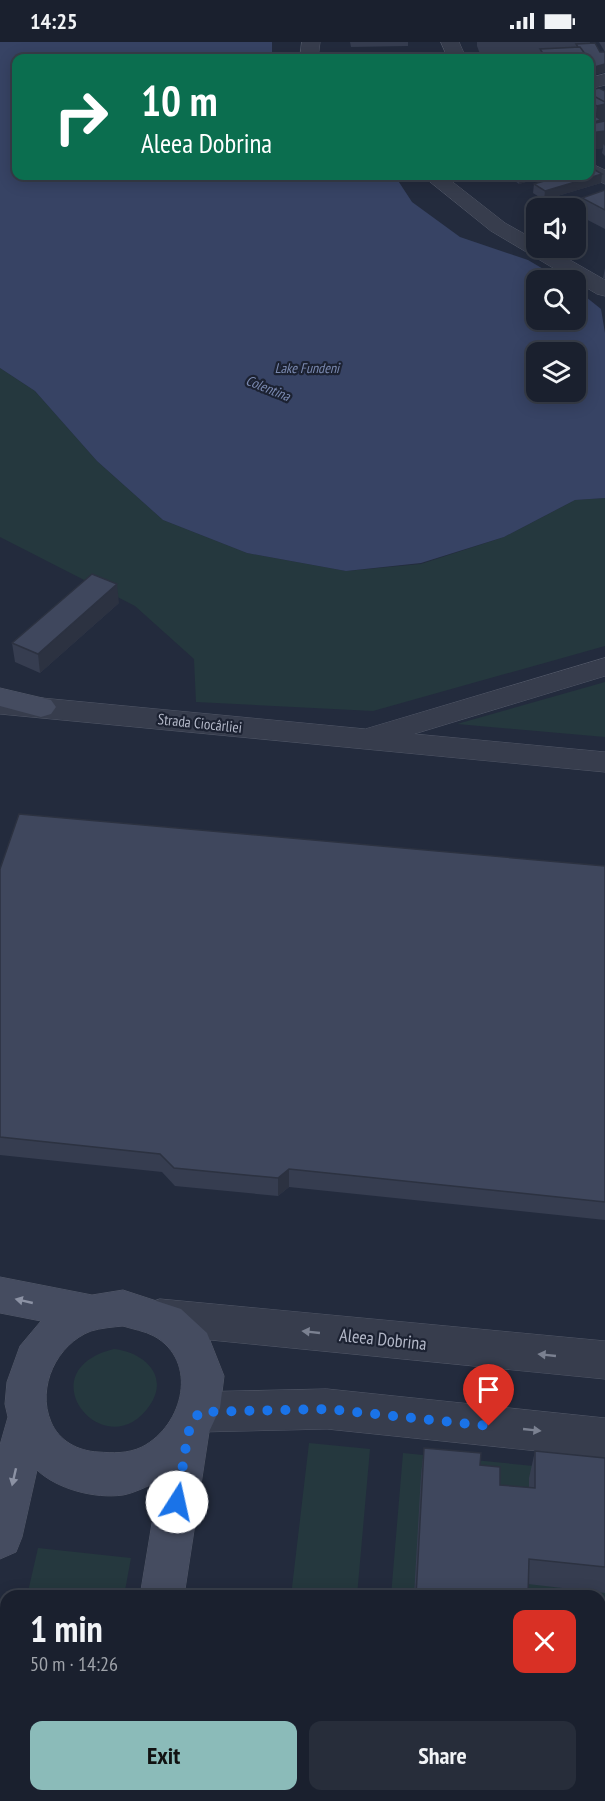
<!DOCTYPE html>
<html lang="en">
<head>
<meta charset="utf-8">
<style>
	:root { --surface:#1a202e; --page:#272d3a; --text:#f1f3f6; --muted:#9fa3aa; --line:#383e4a; --accent:#8bbbb9 }
	body { margin:0; font-family:"PT Sans Narrow",sans-serif; background:var(--page); color:var(--text); height:100vh; display:flex; flex-direction:column; font-size:22px; white-space:nowrap }
	* { box-sizing:border-box; margin:0 }
	p { font-size:20px; color:var(--muted) }
	.icon { flex:none; width:33px; height:33px; fill:none; stroke:currentColor; stroke-width:2; stroke-linecap:round; stroke-linejoin:round }
	.map { position:relative; flex:1; overflow:hidden }
	.details { position:absolute; left:0px; top:1548px; width:606px; height:212px; display:flex; flex-direction:column; background:var(--surface); border-radius:18px 18px 0 0; box-shadow:0 3px 15px #0003,0 0 0 2px var(--line) }
	.details>* { flex:none }
	.top-card { position:absolute; left:12px; top:12px; width:582px; height:126px; border-radius:12px; box-shadow:0 3px 15px #0003,0 0 0 2px var(--line); background:#0b6e4f; color:#fff; overflow:hidden }
	.fabs { position:absolute; left:526px; top:156px; display:grid; gap:12px }
	.fabs a { display:grid; place-items:center; width:60px; height:60px; border-radius:12px; background:var(--surface); box-shadow:0 3px 15px #0003,0 0 0 2px var(--line); font-size:30px }
	.pin { position:absolute; display:grid; place-items:center; width:51px; height:51px; color:#fff; margin:-62px -26px; border-radius:50% 50% 50% 0; rotate:-45deg; box-shadow:0 0 6px #0007 }
	.pin .icon { rotate:45deg }
	.me { position:absolute; width:66px; margin:-33px; rotate:10deg; stroke-linejoin:round; filter:drop-shadow(0 0 4px #0008) }
	.turn { display:flex; align-items:center; gap:21px; height:126px; padding:0 30px; font-size:27px }
	.turn .icon { width:78px; height:78px; stroke-width:2.5 }
	.turn b { display:block; font-size:42px; line-height:51px }
	.round { display:grid; place-items:center; flex:none; width:63px; height:63px; border-radius:12px; background:var(--page) }
	.summary { display:flex; align-items:center; justify-content:space-between; height:102px; padding:0 30px }
	h1 { font-size:36px; font-weight:700; line-height:45px }
	.cta { display:flex; gap:12px; margin-top:auto; padding:12px 30px }
	.cta a { flex:1; height:69px; border-radius:12px; background:var(--accent); color:#111; font-size:24px; font-weight:700; line-height:69px; text-align:center }
	.cta a+a { background:var(--page); color:var(--text) }
	.status { display:flex; justify-content:space-between; align-items:center; height:42px; padding:0 30px; background:var(--surface); direction:ltr }
	.status svg { height:16px; fill:currentColor }
	.map>svg:first-child { display:block }
	.green { fill:#25383e }
	.water { fill:#374364; fill-rule:evenodd }
	.lines { fill:none; stroke-linecap:round; stroke-linejoin:round }
	.minor-casing { stroke:#525868; stroke-width:1 }
	.secondary-casing { stroke:#525868; stroke-width:1 }
	.minor { fill:#373d4d; fill-rule:evenodd }
	.secondary { fill:#454c60; fill-rule:evenodd }
	.wall { fill:#363d50 }
	.shaded-wall { fill:#2c3241 }
	.building { fill:#3f475d; stroke:#2c3241; stroke-width:1.5 }
	.oneway { fill:#8c92a4 }
	.oneway2 { fill:#7b8191 }
	.route { stroke:#1a73e8; stroke-width:10; stroke-dasharray:0 18 }
	.labels { text-anchor:middle; dominant-baseline:central; stroke-width:4.5; stroke-linejoin:round; paint-order:stroke }
	.far-water-label { font-size:14px; font-style:italic; fill:#7b8ab1; stroke:#1c2232 }
	.street-label { font-size:15px; fill:#b3b8c8; stroke:#1c2232 }
	.near-street-label { font-size:18px; fill:#b3b8c8; stroke:#1c2232 }
</style>
</head>
<body>
<div class="status"><b>14:25</b><svg viewBox="0 0 49 12"><path d="M0 12V9h3v3zM5 12V6h3v6zM10 12V3h3v9zM15 12V0h3v12zM26 1h20v11H26zM47 4h2v5h-2z"/></svg></div>
<div class="map">
<svg width="605" height="1759" viewBox="0 0 605 1759">
	<rect width="100%" height="100%" fill="#232b3d"/>
	<path class="green" d="M0,326L35,349L97,419L163,478L247,511L346,529L421,522L504,495L575,458L605,456V604L373,669L196,660L194,617L135,564L0,495Z
		M605,640V695L457,682Z
		M114,1307C143,1310 170,1333 150,1363C106,1428 24,1329 114,1307Z
		M309,1401L370,1407L357,1554H291Z
		M403,1411L605,1431V1672L600,1671V1554H391Z
		M38,1506L131,1516L124,1554H27Z
		M6,1652V1754H89L88,1759H0V1680Z
		M268,1754H339V1759H268Z
		M376,1754H564V1759H375Z"/>
	<path class="water" d="M0,0H272V16H16V134H395L412,160L460,195L528,218L562,238H537V278H576V247L601,267L605,291V456L575,458L504,495L421,521L346,529L247,511L163,478L97,419L35,349L0,326ZM537,310H576V350H537Z"/>
	<g class="lines">
		<defs>
			<path id="minor" d="M302,0H320L318,16H300Z
				M441,0H459L466,16H448Z
				M605,32V43L590,47V36Z
				M590,121L605,128V142L587,134H590Z
				M423,134H445L505,181L537,199V206H549L605,238V254L597,252L491,189Z
				M605,616V634L414,692L605,710V730L0,672V652L365,687Z
				M160,1257L605,1299V1337L160,1293L146,1288L140,1275L146,1262Z
				M327,1347L605,1376V1416L327,1387L199,1390L184,1384L178,1370L184,1356L199,1350Z"/>
			<path id="secondary" d="M0,646L51,658L56,665L51,672L41,675L0,664Z
				M0,1235L92,1253L123,1248L181,1267L207,1291L224,1334L220,1366L209,1390L184,1554H140L159,1439C148,1444 134,1451 123,1453C95,1457 57,1447 37,1428L22,1495L16,1510L0,1517V1403L8,1375L5,1362L7,1340L20,1304L41,1279L0,1271ZM123,1284C132,1287 145,1289 154,1294C199,1319 184,1383 142,1405C127,1412 113,1411 98,1410C78,1409 59,1399 51,1380C36,1345 57,1302 91,1289C101,1286 113,1285 123,1284Z
				M107,1754H155L154,1759H106Z"/>
		</defs>
		<use href="#minor" class="minor-casing"/>
		<use href="#secondary" class="secondary-casing"/>
		<use href="#minor" class="minor"/>
		<use href="#secondary" class="secondary"/>
	</g>
	<path class="wall" d="M350,0H408V4L351,5Z
		M477,0H590V1L600,10H605L599,0H605V30L590,34V16H540V10L521,11L520,15L494,16L492,12H480L477,4Z
		M605,47V78L601,80L605,79V114L602,111L603,106L590,108V48L605,49Z
		M591,125L602,132L601,141L544,158L533,151L534,142Z
		M508,134H546L519,142Z
		M605,148V187L580,174L582,156Z
		M605,226V237L603,236Z
		M119,561L40,631L15,620L12,601Z
		M605,824V1178L289,1145L278,1154L175,1144L162,1130L0,1113V827Z
		M424,1406L480,1423L500,1443L529,1446V1436L535,1409L605,1416V1551L528,1542V1554H414L421,1433Z"/>
	<path class="shaded-wall" d="M605,22V30L590,34L591,26Z
		M594,62L592,79H590V63Z
		M605,62V78L601,79L590,90V81L595,79L597,64Z
		M605,89V104L603,102V106L590,108V91Z
		M602,132L601,141L544,158L545,149Z
		M520,134H546L519,142Z
		M117,542L119,561L40,631L38,612Z
		M289,1127V1145L278,1154V1136Z"/>
	<path class="building" d="M595,1L600,10H605V22L591,26L590,23V16H588L580,5H578L576,2Z
		M580,5L588,16H577L576,14H567L569,16H546L540,7Z
		M599,46L605,49V60L590,52V48Z
		M590,52L605,60V62L597,64L594,62L590,63Z
		M590,72H592L601,78L590,81Z
		M605,79V89L590,91V82Z
		M590,125L602,132L545,149L534,142L561,134H590Z
		M605,148V168L582,156Z
		M92,532L117,542L38,612L12,601Z
		M19,772L605,824V1160L289,1127L278,1136L174,1126L160,1112L0,1095V827Z
		M424,1406L481,1411L480,1423L500,1425V1443L535,1446V1409L605,1416V1525L529,1517L528,1554H416Z
		M416,1754H542V1759H415Z"/>
	<defs><path id="oneway-solid" d="M-6-.8H1V-3.2L6.5 0L1 3.2V.8H-6Z" transform="scale(1.5)"/></defs>
	<g class="oneway">
		<use href="#oneway-solid" transform="translate(24 1259) rotate(-167)"/>
		<use href="#oneway-solid" transform="translate(14 1435) rotate(103)"/>
	</g>
	<g class="oneway2">
		<use href="#oneway-solid" transform="translate(311 1290) rotate(-174)"/>
		<use href="#oneway-solid" transform="translate(547 1313) rotate(-174)"/>
		<use href="#oneway-solid" transform="translate(532 1388) rotate(6)"/>
	</g>
	<g class="lines">
		<path class="route" d="M177,1460L188,1391L199,1370L327,1367L489,1384"/>
	</g>
	<g class="labels">
		<g class="far-water-label">
			<text x="307" y="326">Lake Fundeni</text>
			<text transform="translate(268 346) rotate(22)">Colentina</text>
		</g>
		<g class="street-label">
			<text transform="translate(200 681) rotate(6)">Strada Ciocârliei</text>
		</g>
		<g class="near-street-label">
			<text transform="translate(383 1297) rotate(6)">Aleea Dobrina</text>
		</g>
	</g>
</svg>
<div class="fabs">
<a><svg class="icon" aria-label="sound" viewBox="0 0 24 24"><path d="M4 9h4l5-4v14l-5-4H4zM17 9q2 3 0 6"/></svg></a>
<a><svg class="icon" aria-label="search" viewBox="0 0 24 24"><circle cx="10" cy="10" r="6"/><path d="M15 15l6 6"/></svg></a>
<a><svg class="icon" aria-label="layers" viewBox="0 0 24 24"><path d="M12 4l9 5-9 5-9-5zM3 14l9 5 9-5"/></svg></a>
</div>
<div class="pin" style="left:489px;top:1384px;background:#d93025"><svg class="icon" aria-label="arrive" viewBox="0 0 24 24"><path d="M6 21V4h12l-3 4 3 4H6"/></svg></div>
<svg class="me" style="left:177px;top:1460px" viewBox="-20 -20 40 40"><circle r="19" fill="#fff"/><path d="M0-13L10 11 0 6-10 11z" fill="#1a73e8"/></svg>
<div class="top-card">
<div class="turn"><svg class="icon" aria-label="right" viewBox="0 0 24 24"><path d="M7 20v-9h11M14 6l5 5-5 5"/></svg><div><b>10 m</b>Aleea Dobrina</div></div>
</div>
<section class="details">
<div class="summary"><div><h1>1 min</h1><p>50 m · 14:26</p></div><a class="round" style="background:#d93025;color:#fff"><svg class="icon" aria-label="close" viewBox="0 0 24 24"><path d="M6 6l12 12M18 6L6 18"/></svg></a></div>
<div class="cta"><a>Exit</a><a>Share</a></div>
</section>
</div>
</body>
</html>
